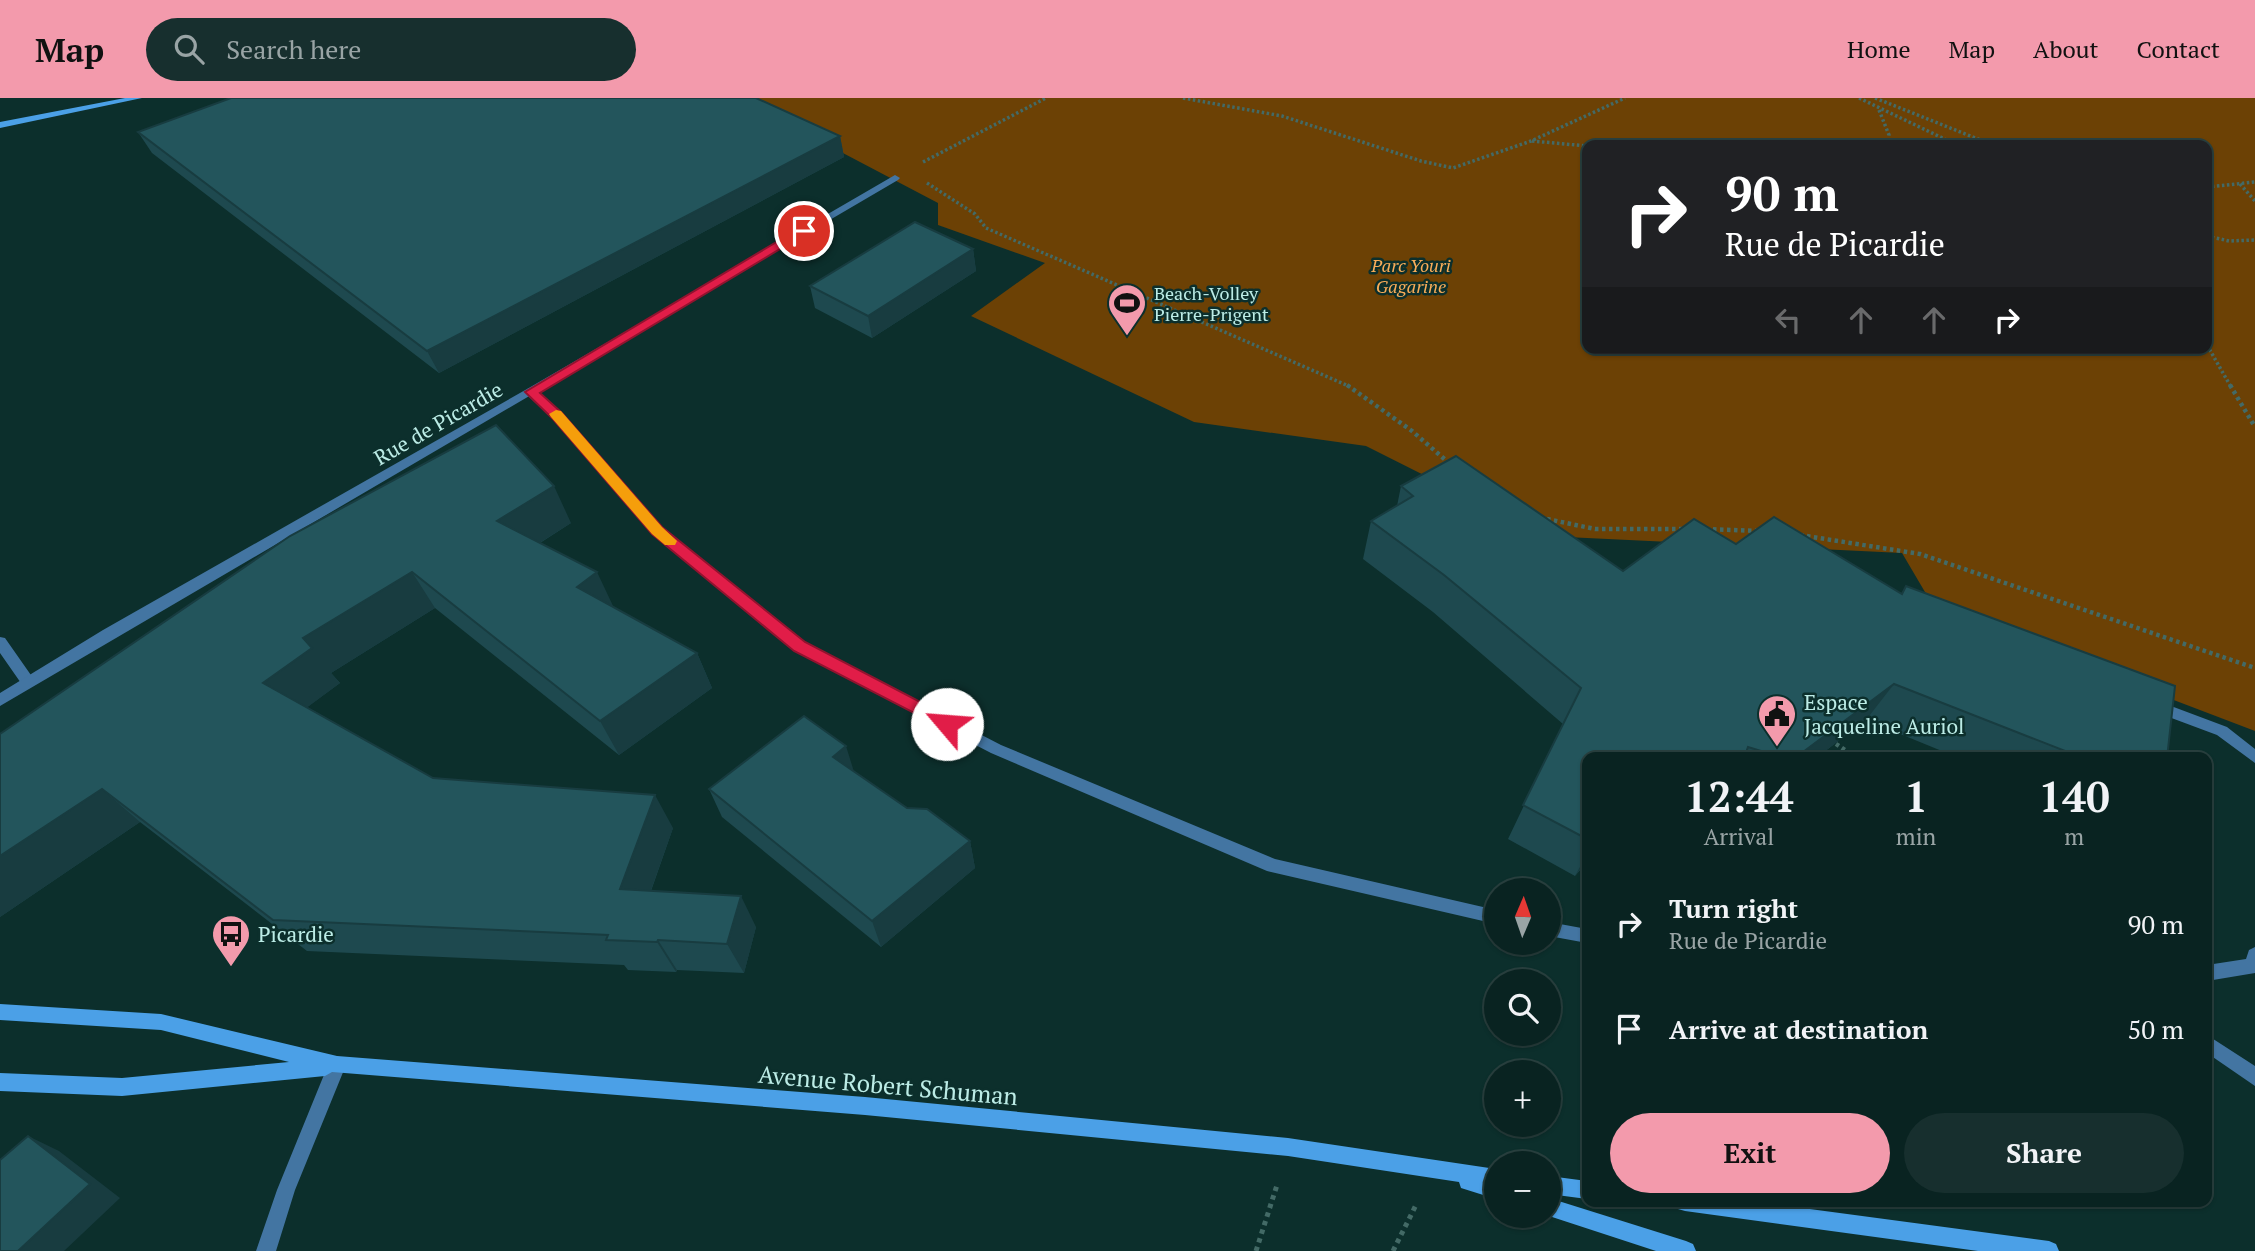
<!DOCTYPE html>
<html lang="en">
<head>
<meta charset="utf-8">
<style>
	:root { --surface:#092321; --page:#172f2e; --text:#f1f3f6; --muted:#99a4a5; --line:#29403f; --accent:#f39aac }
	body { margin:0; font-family:"PT Serif",serif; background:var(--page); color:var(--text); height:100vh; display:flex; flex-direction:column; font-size:26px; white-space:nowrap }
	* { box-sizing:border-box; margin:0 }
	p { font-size:23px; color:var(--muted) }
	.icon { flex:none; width:38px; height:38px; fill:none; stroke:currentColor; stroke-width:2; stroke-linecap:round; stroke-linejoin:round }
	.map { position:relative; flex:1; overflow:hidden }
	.side { position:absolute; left:1582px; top:654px; width:630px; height:455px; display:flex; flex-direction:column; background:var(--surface); border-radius:14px; box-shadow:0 2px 5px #0004,0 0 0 2px var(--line) }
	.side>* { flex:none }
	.hud { position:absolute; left:1582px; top:42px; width:630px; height:214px; border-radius:14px; box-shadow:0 2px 5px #0004,0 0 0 2px var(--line); background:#202124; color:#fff; overflow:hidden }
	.needle { width:46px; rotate:2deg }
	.buttons { position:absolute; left:1484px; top:780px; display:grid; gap:14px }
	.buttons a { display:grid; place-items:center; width:77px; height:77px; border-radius:50%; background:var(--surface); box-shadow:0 2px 5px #0004,0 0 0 2px var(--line); font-size:35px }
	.pin { position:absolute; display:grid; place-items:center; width:60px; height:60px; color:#fff; margin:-30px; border:4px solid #fff; border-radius:50%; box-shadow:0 2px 7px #0007 }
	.me { position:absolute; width:77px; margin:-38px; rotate:297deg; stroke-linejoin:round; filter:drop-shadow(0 0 5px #0008) }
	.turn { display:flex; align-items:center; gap:24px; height:147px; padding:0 28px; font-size:32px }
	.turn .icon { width:91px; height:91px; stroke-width:2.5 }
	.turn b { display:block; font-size:49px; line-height:60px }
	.lanes { display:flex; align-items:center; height:66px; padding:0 28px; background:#0003; justify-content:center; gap:35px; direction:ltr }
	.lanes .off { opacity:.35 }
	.eta { display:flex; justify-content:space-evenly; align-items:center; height:119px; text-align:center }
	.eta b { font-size:42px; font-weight:700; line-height:49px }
	.cta { display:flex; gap:14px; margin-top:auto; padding:14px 28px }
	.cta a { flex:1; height:80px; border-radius:42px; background:var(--accent); color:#111; font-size:28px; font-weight:700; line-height:80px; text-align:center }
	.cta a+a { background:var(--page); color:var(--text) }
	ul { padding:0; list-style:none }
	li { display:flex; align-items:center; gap:21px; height:105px; padding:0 28px }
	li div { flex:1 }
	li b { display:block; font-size:26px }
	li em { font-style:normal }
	header { display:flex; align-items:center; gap:42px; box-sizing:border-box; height:98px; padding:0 35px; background:var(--accent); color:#111 }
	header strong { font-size:33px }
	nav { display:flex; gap:38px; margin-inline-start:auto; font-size:24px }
	.search { width:490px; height:63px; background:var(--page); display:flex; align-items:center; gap:18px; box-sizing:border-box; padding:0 24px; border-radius:38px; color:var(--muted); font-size:26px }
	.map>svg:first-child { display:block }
	.green { fill:#6c4105; fill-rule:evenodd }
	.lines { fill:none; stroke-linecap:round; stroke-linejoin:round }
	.path-far2 { stroke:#436a66; stroke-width:3.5; stroke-dasharray:2.5 2.5; stroke-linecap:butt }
	.path-far1 { stroke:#436a66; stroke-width:4.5; stroke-dasharray:3.5 3.5; stroke-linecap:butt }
	.path { stroke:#436a66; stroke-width:5; stroke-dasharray:4.5 4.5; stroke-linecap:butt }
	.lane { fill:#4375a2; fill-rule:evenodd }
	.street { fill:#4375a2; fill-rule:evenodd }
	.secondary { fill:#4ba0e7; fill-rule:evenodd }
	.wall { fill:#1e494f }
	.shaded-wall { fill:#183c40 }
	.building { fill:#23555c; stroke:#183c40; stroke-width:2 }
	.route { fill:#e11d48; stroke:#92132f; stroke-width:2 }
	.slow { fill:#f59e0b }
	.labels { text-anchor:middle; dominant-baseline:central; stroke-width:5; stroke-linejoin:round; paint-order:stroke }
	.far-park-label { font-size:18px; font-style:italic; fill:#f9ad59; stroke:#0c2f2c }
	.far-poi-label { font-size:18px; fill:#bcece6; stroke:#0c2f2c; text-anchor:start }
	.street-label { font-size:21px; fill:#bcece6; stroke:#0c2f2c }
	.poi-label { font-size:21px; fill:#bcece6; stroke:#0c2f2c; text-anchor:start }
	.near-street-label { font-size:24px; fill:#bcece6; stroke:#0c2f2c }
</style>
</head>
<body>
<header>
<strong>Map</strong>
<div class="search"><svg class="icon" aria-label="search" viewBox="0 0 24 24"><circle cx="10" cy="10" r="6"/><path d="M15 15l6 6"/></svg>Search here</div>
<nav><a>Home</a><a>Map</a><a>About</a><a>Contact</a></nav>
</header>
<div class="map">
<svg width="2255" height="1153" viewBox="0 0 2255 1153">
	<rect width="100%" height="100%" fill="#0c2f2c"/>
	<path class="green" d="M738,0H2255V633L1935,511L1902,455L1545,438L1366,348L1194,324L971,218L1045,165L938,127V105ZM1587,47H2207V250H1587Z"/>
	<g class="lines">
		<path class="path-far2" d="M1183,0L1282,18L1421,63L1453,70L1531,43L1625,0
			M1859,0L1957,47
			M1875,0L1993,47
			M1879,12L1889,37L1888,47
			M1532,43L1587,48
			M923,64L1046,0
			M927,85L975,116L986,130L1351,289
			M2240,86L2255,103
			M2207,89L2255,84
			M2207,138L2229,143L2255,142
			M2207,247L2231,289"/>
		<path class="path-far1" d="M1347,287L1412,333L1449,365
			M2230,287L2255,329
			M1547,421L1595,431H1683
			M1706,431L1760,433
			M1800,437L1920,456L2255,570
			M1836,646L1857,660"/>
		<path class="path" d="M1256,1153L1277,1087
			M1393,1153L1416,1107"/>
		<path class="lane" d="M531,290L535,291L561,315L661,430L804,545L1001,647L1275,761L1496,812V826L1267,773L991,655L794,553L653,436L553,321L527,297V291Z
			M0,539L5,540L33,580L35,584L33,588H23L0,555Z
			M2155,602L2227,629L2255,651V665L2217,637L2150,612L2148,608L2150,604Z
			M1549,824L1587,831V845L1549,838Z
			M2255,849V875L2207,883V867L2246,861L2249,852Z
			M2207,937L2255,968V988L2207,955Z"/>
		<path class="street" d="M895,77L900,80L898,82L0,608V595L103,532L527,291Z
			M337,958L343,961L346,967L295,1092L276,1153H256L277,1092L328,967L331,961Z"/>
		<path class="secondary" d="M125,0H142L0,30V24Z
			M0,906L161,916L337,958L865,999L1288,1040L1496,1071V1101L1461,1090L1459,1084L1288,1058L865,1017L332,974L325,978L122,998L0,993V975L122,980L289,964L161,932L0,922Z
			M1549,1078L1587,1083V1101L1549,1096Z
			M1549,1100L1686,1143L1693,1146L1696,1153H1656L1549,1118Z
			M1676,1104H1757L2049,1143L2056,1146L2059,1153H1978L1685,1113L1678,1111Z"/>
	</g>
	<path class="wall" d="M138,34L840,38L844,59L439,275L152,55Z
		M973,151L976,173L872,240L815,210L810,188Z
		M1401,388L1623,473L1736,446L1901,496L1906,488L2167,660H1959L1866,622L1816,660H1587V764L1575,778L1508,741L1563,626L1433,514L1363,461L1371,423L1397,408Z
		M571,425L540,445L614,510L697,555L712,590L619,657L435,510L331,575L340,585L307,609L433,680L673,730L651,793L756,829L744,875L677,872L676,874L628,872L624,867L307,853L140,724L0,819V636L290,438Z
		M854,674L907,710L970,743L975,770L881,849L722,719L709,691Z"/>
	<path class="shaded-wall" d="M840,38L844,59L439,275L427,253Z
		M973,151L976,173L872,240L868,218Z
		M554,388L571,425L517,459L497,423Z
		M412,474L435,510L331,575L340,585L293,620L263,585L303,540Z
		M597,474L614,510L577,489Z
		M697,555L712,590L619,657L600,623Z
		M1894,586L1866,622L1816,660H1795Z
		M846,648L855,677L833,659Z
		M102,691L140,724L0,819V758Z
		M655,697L673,730L640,823L620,791Z
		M970,743L975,770L881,849L872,823Z
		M1587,756V762L1575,778Z
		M741,798L756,829L744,875L727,846Z
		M658,842L677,872L676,874L657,844Z
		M28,1038L59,1053L120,1100L64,1153H18Z"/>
	<path class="building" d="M231,0H756L840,38L427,253L138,34Z
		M915,124L973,151L868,218L810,188Z
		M496,327L554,388L497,423L597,474L577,489L697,555L600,623L412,474L303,540L312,550L263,585L433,680L655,697L620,791L741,798L727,846L658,842L657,844L606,842L608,837L273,822L102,691L0,758V636L290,438Z
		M1456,358L1623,473L1694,421L1736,446L1774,419L1902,496L1906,488L2175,588L2167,660H2083L1894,586L1795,660H1784L1748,649L1744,660H1587V741L1523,707L1581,590L1444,477L1371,423L1413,398L1401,388Z
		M804,618L846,648L833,659L907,710L927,711L970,743L872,823L709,691Z
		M28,1038L90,1086L18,1153H0V1062Z"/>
	<path class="route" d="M800,130L810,133L540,295L562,315L662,429L805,544L953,621L955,626L953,630L947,632L794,553L652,436L553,321L525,294Z"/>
	<path class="slow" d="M556,312L561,313L662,429L677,443L675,447H665L652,436L551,319L549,316Z"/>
	<defs>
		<symbol id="stadium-pin" viewBox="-11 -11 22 30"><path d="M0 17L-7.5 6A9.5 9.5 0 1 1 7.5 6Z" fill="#f39aac" stroke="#0c2f2c"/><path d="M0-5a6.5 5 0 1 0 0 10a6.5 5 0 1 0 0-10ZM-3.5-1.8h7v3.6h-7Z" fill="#111"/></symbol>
		<symbol id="civic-pin" viewBox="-11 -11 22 30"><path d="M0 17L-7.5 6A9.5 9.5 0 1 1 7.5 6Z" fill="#f39aac" stroke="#0c2f2c"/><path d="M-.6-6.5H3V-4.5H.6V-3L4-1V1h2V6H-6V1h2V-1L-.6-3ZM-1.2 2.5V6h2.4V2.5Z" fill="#111"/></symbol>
		<symbol id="bus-pin" viewBox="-11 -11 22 30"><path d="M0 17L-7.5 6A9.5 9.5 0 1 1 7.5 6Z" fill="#f39aac" stroke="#0c2f2c"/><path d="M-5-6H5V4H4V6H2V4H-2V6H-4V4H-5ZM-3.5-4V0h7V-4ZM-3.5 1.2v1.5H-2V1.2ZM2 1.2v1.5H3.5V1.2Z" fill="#111"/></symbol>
	</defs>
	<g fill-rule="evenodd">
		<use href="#stadium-pin" x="1105" y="183" width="44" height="60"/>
		<use href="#civic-pin" x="1755" y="594" width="44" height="60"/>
		<use href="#bus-pin" x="209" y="814" width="44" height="60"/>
	</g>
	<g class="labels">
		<g class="far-park-label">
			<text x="1411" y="167">Parc Youri<tspan x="1411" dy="21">Gagarine</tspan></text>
		</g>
		<g class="far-poi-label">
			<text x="1154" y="195">Beach-Volley<tspan x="1154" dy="21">Pierre-Prigent</tspan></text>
		</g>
		<g class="street-label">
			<text transform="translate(438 325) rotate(-30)">Rue de Picardie</text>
		</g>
		<g class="poi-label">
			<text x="1804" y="604">Espace<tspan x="1804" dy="24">Jacqueline Auriol</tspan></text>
			<text x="258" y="836">Picardie</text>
		</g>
		<g class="near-street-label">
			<text transform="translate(888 987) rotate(5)">Avenue Robert Schuman</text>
		</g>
	</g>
</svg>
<div class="buttons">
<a><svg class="needle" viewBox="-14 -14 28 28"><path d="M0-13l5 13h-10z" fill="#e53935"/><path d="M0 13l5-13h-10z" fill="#99a4a5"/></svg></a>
<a><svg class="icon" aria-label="search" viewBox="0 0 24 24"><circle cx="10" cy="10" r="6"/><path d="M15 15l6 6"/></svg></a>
<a>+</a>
<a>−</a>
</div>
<div class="pin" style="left:804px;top:133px;background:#d93025"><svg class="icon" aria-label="arrive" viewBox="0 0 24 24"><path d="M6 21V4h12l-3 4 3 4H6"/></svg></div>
<svg class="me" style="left:947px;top:626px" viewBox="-20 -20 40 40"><circle r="19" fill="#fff"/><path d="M0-13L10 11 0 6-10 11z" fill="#e11d48"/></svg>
<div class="hud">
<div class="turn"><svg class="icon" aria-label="right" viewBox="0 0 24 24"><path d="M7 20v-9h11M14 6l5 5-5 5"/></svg><div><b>90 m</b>Rue de Picardie</div></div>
<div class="lanes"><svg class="icon off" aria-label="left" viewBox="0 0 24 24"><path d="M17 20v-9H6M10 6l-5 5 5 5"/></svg><svg class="icon off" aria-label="ahead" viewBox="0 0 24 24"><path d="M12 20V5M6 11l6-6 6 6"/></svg><svg class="icon off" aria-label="ahead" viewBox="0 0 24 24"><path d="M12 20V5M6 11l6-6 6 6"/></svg><svg class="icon" aria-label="right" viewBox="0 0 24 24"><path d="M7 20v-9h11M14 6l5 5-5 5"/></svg></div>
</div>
<section class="side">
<div class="eta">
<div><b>12:44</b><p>Arrival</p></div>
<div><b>1</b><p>min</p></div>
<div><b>140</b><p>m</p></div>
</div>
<ul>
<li><svg class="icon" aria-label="right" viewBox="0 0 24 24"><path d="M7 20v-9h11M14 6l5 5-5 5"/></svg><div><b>Turn right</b><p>Rue de Picardie</p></div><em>90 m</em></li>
<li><svg class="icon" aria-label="arrive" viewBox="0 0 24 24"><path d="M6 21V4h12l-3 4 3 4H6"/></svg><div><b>Arrive at destination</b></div><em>50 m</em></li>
</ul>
<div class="cta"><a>Exit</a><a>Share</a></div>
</section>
</div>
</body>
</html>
